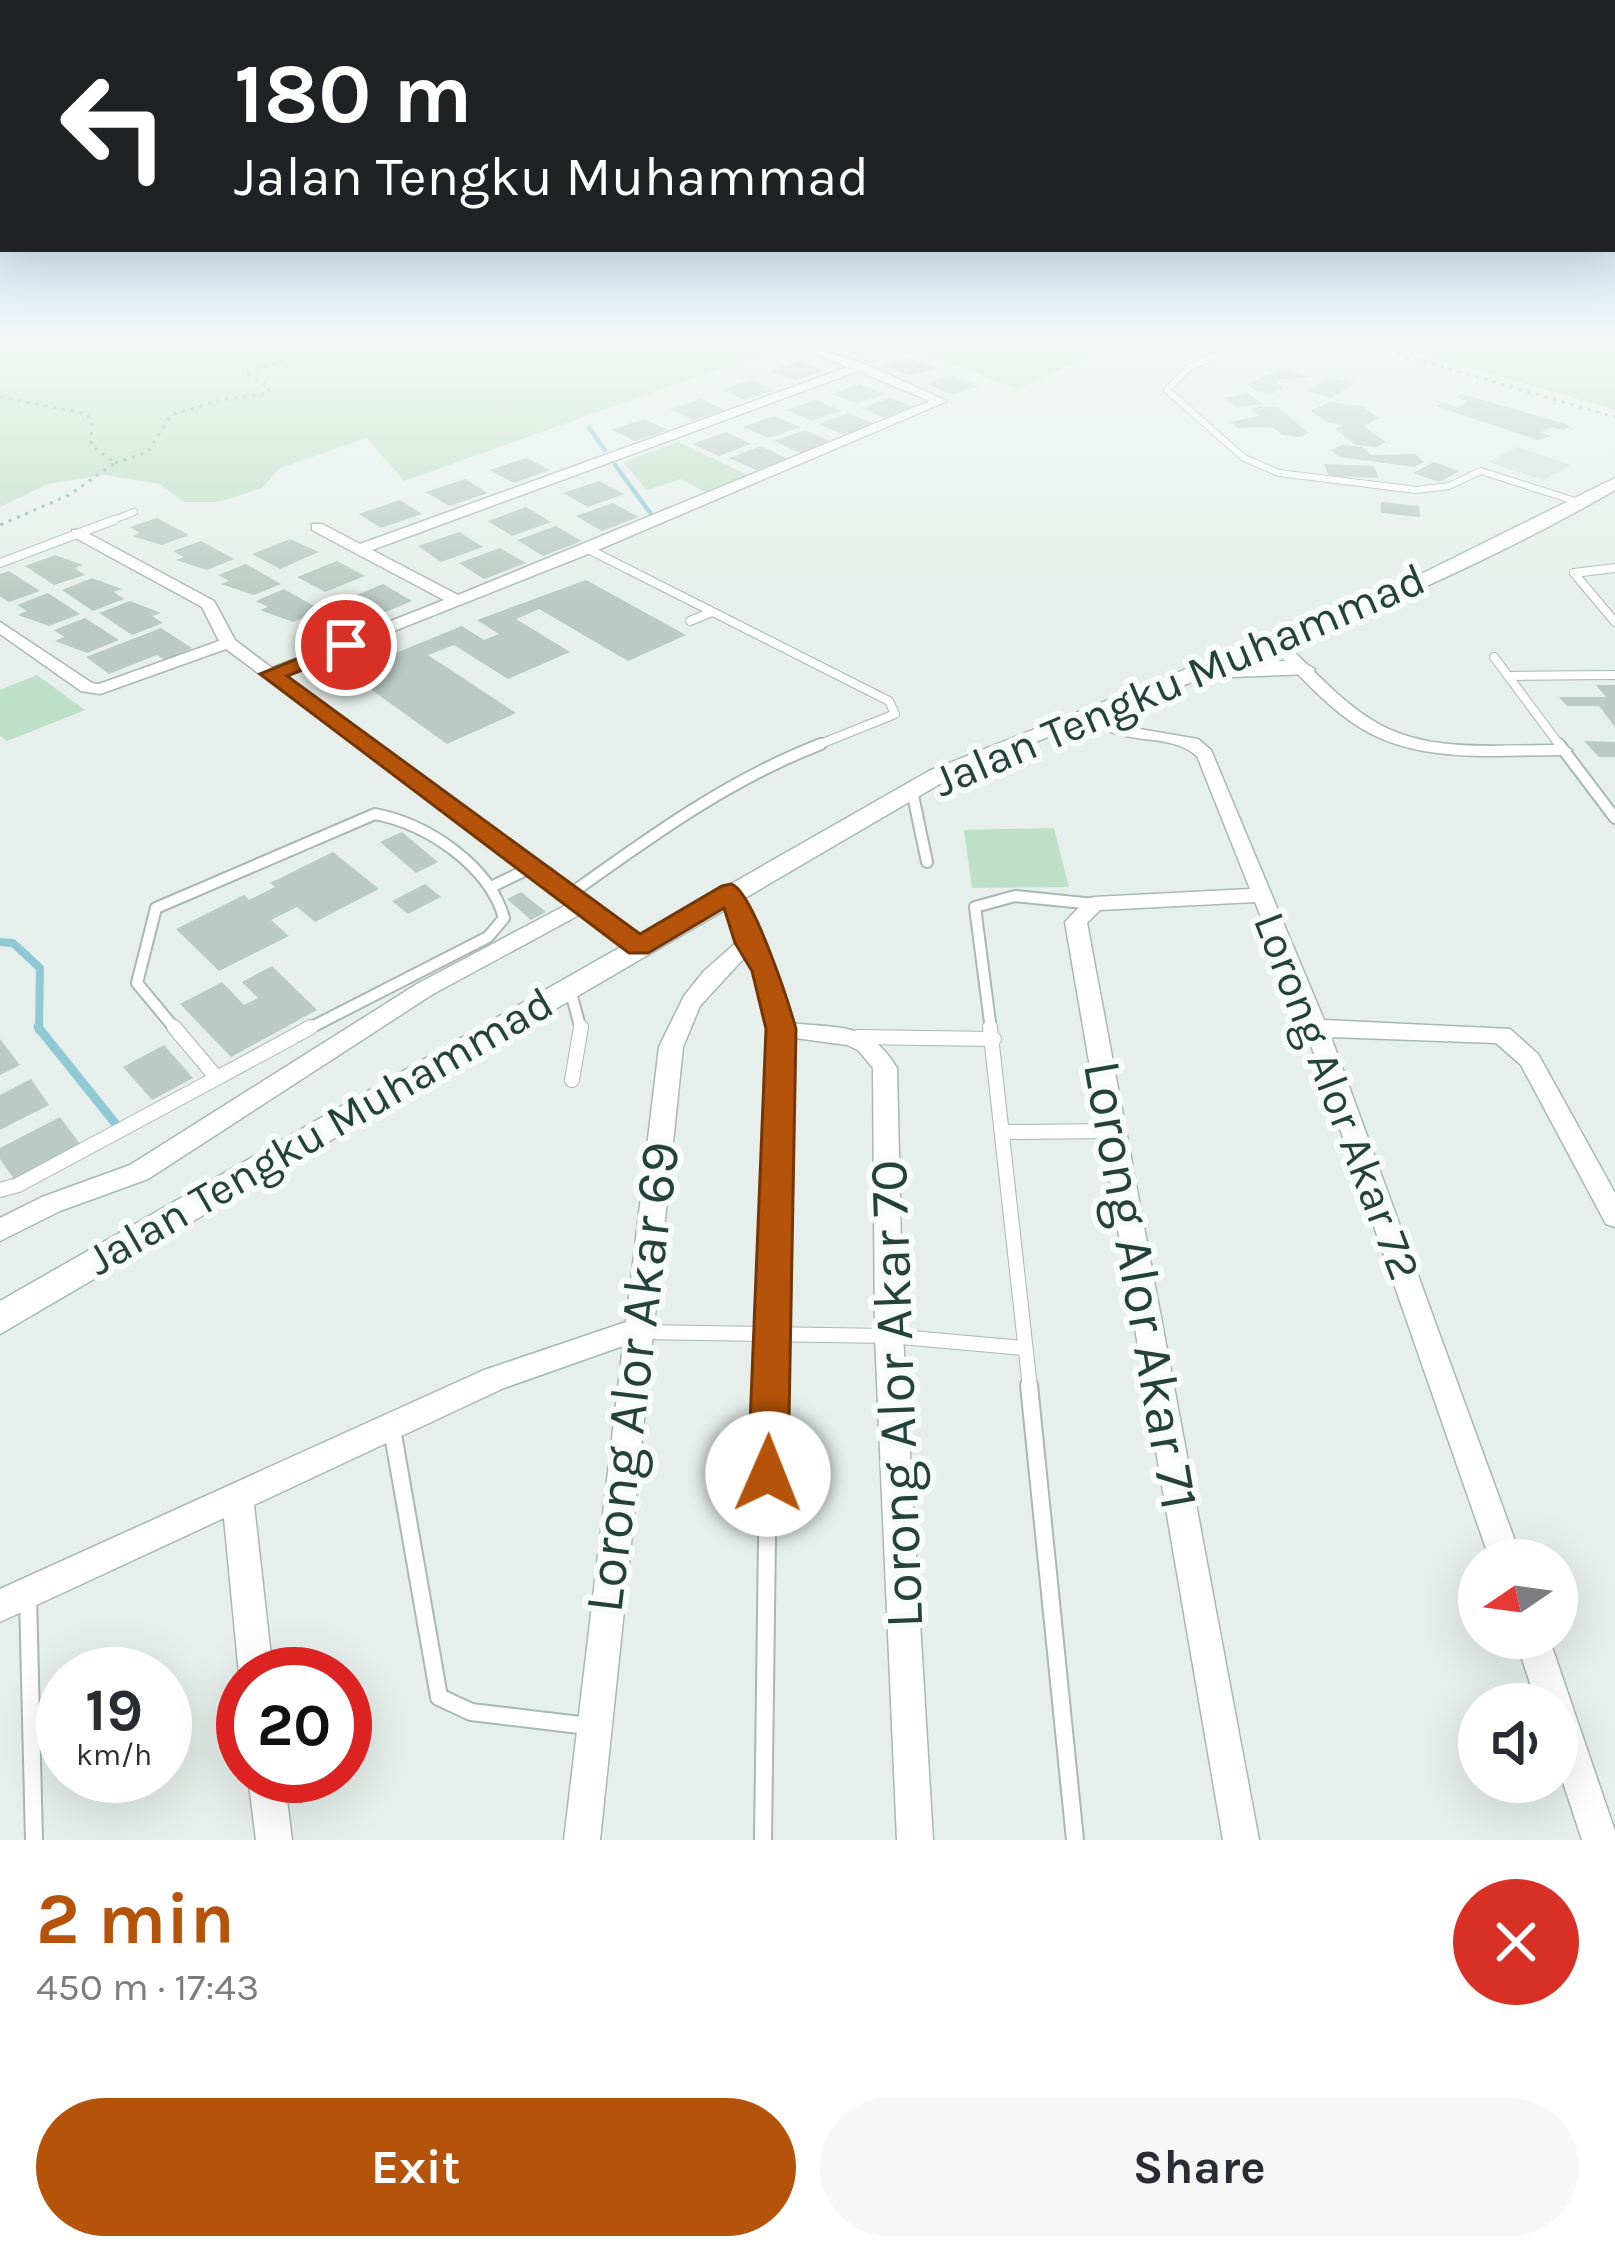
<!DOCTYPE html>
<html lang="en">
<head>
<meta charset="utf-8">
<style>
	:root { --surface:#fff; --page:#f7f7f7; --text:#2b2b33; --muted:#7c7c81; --accent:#b45309 }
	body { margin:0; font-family:Karla,sans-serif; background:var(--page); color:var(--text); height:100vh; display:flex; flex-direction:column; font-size:45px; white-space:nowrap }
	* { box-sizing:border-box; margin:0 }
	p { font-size:39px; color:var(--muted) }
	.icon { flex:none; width:66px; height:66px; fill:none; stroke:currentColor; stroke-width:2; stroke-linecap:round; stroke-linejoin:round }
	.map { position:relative; height:1840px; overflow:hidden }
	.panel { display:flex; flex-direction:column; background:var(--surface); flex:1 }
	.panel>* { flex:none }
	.top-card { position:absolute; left:0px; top:0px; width:1617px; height:252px; box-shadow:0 12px 48px #0002; background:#202124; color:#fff; overflow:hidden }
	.needle { width:78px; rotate:257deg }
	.controls { position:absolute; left:1458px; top:1539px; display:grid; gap:24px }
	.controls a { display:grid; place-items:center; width:120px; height:120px; border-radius:50%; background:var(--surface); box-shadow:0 12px 48px #0002; font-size:60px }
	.speed { position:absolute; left:36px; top:1647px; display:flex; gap:24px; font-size:60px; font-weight:700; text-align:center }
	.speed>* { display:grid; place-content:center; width:156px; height:156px; border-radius:50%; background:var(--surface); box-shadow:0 12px 48px #0002; line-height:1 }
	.speed small { font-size:30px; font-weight:400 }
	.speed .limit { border:18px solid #d22; background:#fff; color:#111 }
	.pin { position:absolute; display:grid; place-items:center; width:102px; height:102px; color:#fff; margin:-51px; border:6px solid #fff; border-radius:50%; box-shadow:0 3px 12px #0007 }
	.me { position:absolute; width:132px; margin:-66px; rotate:1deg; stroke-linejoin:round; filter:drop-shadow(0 0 9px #0008) }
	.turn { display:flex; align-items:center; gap:42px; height:252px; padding:0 36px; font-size:54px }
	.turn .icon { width:156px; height:156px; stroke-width:2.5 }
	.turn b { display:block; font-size:84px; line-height:102px }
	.round { display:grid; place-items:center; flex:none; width:126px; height:126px; border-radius:63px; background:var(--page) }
	.overview { display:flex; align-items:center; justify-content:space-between; height:204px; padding:0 36px }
	h1 { font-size:72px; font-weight:700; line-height:90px; color:var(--accent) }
	.cta { display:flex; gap:24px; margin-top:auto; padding:24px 36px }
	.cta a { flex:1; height:138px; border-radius:72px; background:var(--accent); color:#fff; font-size:48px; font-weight:700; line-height:138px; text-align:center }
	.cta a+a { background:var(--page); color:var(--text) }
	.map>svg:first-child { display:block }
	.built { fill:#d4dfda }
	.green { fill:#bfe0c8 }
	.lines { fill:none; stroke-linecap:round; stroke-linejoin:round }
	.stream-far2 { stroke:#8ec9d4; stroke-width:4.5 }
	.stream-far1 { stroke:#8ec9d4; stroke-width:8 }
	.stream { stroke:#8ec9d4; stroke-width:9 }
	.building { fill:#bbcac4 }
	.service-far4-casing { stroke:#a8b8b2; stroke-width:8 }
	.service-far3-casing { stroke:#a8b8b2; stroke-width:10 }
	.service-far2-casing { stroke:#a8b8b2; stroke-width:14 }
	.service-far1-casing { stroke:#a8b8b2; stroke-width:16 }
	.service-casing { stroke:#a8b8b2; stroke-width:20 }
	.minor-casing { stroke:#a8b8b2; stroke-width:3 }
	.secondary-casing { stroke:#a4bbb3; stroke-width:3 }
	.path { stroke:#86b3a5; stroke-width:3; stroke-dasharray:3 6; stroke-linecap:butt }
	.service-far4 { stroke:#fff; stroke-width:6 }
	.service-far3 { stroke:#fff; stroke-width:8 }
	.service-far2 { stroke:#fff; stroke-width:10 }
	.service-far1 { stroke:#fff; stroke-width:14 }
	.service { stroke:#fff; stroke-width:16 }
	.minor { fill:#fff; fill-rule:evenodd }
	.secondary { fill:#fff; fill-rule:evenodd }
	.route { fill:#b45309; stroke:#753606; stroke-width:3 }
	.labels { text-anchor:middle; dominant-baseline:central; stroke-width:12; stroke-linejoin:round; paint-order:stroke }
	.street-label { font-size:45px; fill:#24423a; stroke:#f7fbf9 }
	.near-street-label { font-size:54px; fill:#24423a; stroke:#f7fbf9 }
</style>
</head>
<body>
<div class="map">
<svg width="1615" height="1840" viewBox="0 0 1615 1840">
	<rect width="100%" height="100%" fill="#e6efeb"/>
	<path class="built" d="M1517,447L1571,465L1543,480L1488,462Z"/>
	<path class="green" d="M0,344H788L404,481L367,438L280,468L262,488L219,502H183L160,484L105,475L48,484L0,507Z
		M901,344H1116L1017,389Z
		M1389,344H1615V410Z
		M679,442L750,476L707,493L680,479L647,490L623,462Z
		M37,675L85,710L7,741L0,736V690Z
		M1054,828L1069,887L972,888L964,830Z"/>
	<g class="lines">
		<path class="stream-far2" d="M589,428L605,450
			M615,465L651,514"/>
		<path class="stream-far1" d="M0,942L13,943L40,968L39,1030"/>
		<path class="stream" d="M38,1027L119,1128"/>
	</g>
	<path class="building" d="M846,344H874L887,349L861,357L836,347Z
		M909,358L923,363L936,368L910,376L884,366Z
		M799,361L823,371L795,380L771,371Z
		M1284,369L1310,377L1282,379L1276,382L1283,388L1273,393L1255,391L1247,384Z
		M951,375L968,381L979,386L954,395L926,384Z
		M1330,377L1355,383L1332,398L1307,391Z
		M750,380L775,390L745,400L721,390Z
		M860,384L885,394L857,404L831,394Z
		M1247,393L1264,404L1238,407L1223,398Z
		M1462,394L1566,424L1570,427L1563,430L1551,427L1540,433L1552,436L1537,440L1436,406L1443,403L1456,407L1468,401L1455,397Z
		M890,398L917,408L888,419L861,408Z
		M701,399L725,410L694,420L670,409Z
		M816,400L842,411L812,421L786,410Z
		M1329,402L1362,406L1379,418L1363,426L1386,442L1376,447L1356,445L1335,429L1343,425L1328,423L1311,411Z
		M1260,406L1277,407L1309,433L1300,437L1283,435L1272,427L1237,428L1230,422L1259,416L1251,410Z
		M848,413L875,424L845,435L818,424Z
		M774,416L800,427L769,438L743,427Z
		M644,419L668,430L635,441L611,430Z
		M805,430L832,442L801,453L774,441Z
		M726,432L751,444L719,456L693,444Z
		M1342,445L1362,447L1371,455L1415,454L1424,462L1414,467L1340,457L1331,450Z
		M761,446L788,459L756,470L729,458Z
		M526,458L550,470L513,483L490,470Z
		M1434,462L1460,471L1439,482L1413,473Z
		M1324,464L1374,466L1379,478L1329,476Z
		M465,479L488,493L449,506L426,492Z
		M599,481L624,494L588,507L563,493Z
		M400,500L422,514L381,528L359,514Z
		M1381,502L1419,506L1420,517L1381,513Z
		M613,503L639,517L602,531L576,516Z
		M526,507L551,522L512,536L488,521Z
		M157,518L189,535L162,545L132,536L140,533L130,527Z
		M556,526L582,541L543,556L517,540Z
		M459,532L483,547L441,562L418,546Z
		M290,539L319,552L280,569L252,554Z
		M201,541L234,559L207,570L176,560L184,557L173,551Z
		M500,548L526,563L484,579L459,563Z
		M55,555L83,565L75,568L85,575L54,585L25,566Z
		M337,561L365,576L325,592L297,577Z
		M246,564L281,584L254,595L221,584L229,581L218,575Z
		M9,571L40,591L9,602L0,596V574Z
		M92,578L122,589L114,592L124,599L93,611L62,590Z
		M586,580L686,635L628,661L539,609L516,619L570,652L508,679L454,645L428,655L516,713L447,744L352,676L382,664L376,661L462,626L484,640L499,634L477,620Z
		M383,584L412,601L371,618L342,601Z
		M284,589L321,610L293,622L260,610L268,607L256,601Z
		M48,593L80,614L49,626L18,615L27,611L17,605Z
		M130,601L161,613L152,616L163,623L132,635L99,613Z
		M85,618L119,640L87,653L55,641L64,637L54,630Z
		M161,628L192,648L165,660L157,655L109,674L86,657Z
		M1596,685H1615V727L1599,706H1567L1559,697H1606Z
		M1584,741L1615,742V757H1599Z
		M402,832L438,862L416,873L380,842Z
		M333,852L379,889L315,922L297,907L271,920L289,936L219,971L176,929L244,895L249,900L275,887L270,883Z
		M425,884L441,897L408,914L392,901Z
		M521,892L546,912L531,920L507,899Z
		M272,966L317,1010L231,1057L180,1004L222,982L244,1005L258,998L242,982Z
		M0,1039L20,1065L0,1075Z
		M164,1045L193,1078L152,1100L123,1067Z
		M31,1079L49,1105L0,1130V1095Z
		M60,1117L80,1144L14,1179L0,1159V1148Z"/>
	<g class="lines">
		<defs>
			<path id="service-far4" d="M1242,344L1188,368L1167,390L1244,458L1279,473L1416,490L1449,486L1481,471L1581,503
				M106,523L134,512"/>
			<path id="service-far3" d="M588,549L889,701L895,714L813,747
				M0,563L114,520
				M1615,568L1574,573L1615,622
				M690,621L712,612
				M1494,657L1561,747
				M1509,676L1615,675"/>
			<path id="service-far2" d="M1559,744L1615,818
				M912,791L927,862
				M493,886L532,867
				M569,895C650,837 728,780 821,744
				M570,989L581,1030
				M176,1030L137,983L156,908L375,814C427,824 489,865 504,918L488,937L306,1030
				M991,1030L975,907L1015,896L1094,904"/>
			<path id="service-far1" d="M174,1027L217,1078
				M990,1027L1030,1388
				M858,1037L994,1039
				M217,1078L311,1027
				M572,1080L581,1027
				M1004,1132L1112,1131
				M0,1190L18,1185L217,1078
				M641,1332L889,1336L1024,1348
				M769,1388L781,1029"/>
			<path id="service" d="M1029,1385L1075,1840
				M392,1429L439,1697L471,1712L588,1726
				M28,1597L34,1840
				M763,1840L769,1385"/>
			<path id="minor" d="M808,346L865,364L947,401L593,552L283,675L646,941L649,946L646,951H630L581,914L433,994L148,1179L60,1211L0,1241V1218L42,1197L130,1165L417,984L568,904L226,649L100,694L81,691L0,634V622L92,683L99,684L219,641L202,607L72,536V530H82L214,601L235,640L272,668L444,600L312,530V524H322L360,544L848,367L808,350ZM858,371L930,401L458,595L372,550Z
				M1276,638L1282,640C1311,667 1338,699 1372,720C1427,755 1501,744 1563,745L1572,750L1563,755C1493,755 1413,765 1353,723C1322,702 1297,672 1270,646L1268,643Z
				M1089,707L1116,725L1198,739L1211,750L1324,1020L1510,1029L1538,1054L1615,1193V1227L1606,1224L1521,1065L1496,1043L1331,1037L1522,1560H1490L1305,1028L1255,902L1100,910L1087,923L1259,1840H1223L1065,922L1087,899L1094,897L1250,889L1197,756C1164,728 1119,752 1080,712Z
				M731,886L741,892L760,943L777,971L791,1023C839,1029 869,1021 897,1068L903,1336L933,1840H897L875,1336L873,1068L858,1050L847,1045L773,1035L755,971L746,956L700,1006L683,1047L600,1840H564L623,1346L504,1388L254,1505L273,1674H243V1683L239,1674L224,1518L0,1622V1589L484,1370L626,1322L659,1047L684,996L704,971L738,941L721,892Z
				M1515,1638H1549L1615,1831V1840H1582L1557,1764V1704H1537Z
				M248,1776H284L292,1840H256Z"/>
			<path id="secondary" d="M1615,478V490C1496,559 1370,613 1242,663L1270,660L1304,663L1315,669L1312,674L1231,677L1221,671L1040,740L945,781L0,1334V1301L929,771L1401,584Z"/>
		</defs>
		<use href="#service-far4" class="service-far4-casing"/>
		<use href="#service-far3" class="service-far3-casing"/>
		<use href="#service-far2" class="service-far2-casing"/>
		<use href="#service-far1" class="service-far1-casing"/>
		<use href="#service" class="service-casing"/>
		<use href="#minor" class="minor-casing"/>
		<use href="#secondary" class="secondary-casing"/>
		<path class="path" d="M1363,344L1615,417
			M0,397L84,413L92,420L91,445L115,463L69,495L0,525
			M115,463L148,452L171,415L221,400L266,394L270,387L244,373L289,358L306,344"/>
		<use href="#service-far4" class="service-far4"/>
		<use href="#service-far3" class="service-far3"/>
		<use href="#service-far2" class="service-far2"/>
		<use href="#service-far1" class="service-far1"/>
		<use href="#service" class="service"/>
		<use href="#minor" class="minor"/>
		<use href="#secondary" class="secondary"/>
	</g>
	<linearGradient id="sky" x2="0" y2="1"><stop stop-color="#84bce0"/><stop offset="0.57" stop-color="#f4f8f6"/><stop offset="1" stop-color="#f4f8f6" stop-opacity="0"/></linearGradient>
	<rect width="1615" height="602" fill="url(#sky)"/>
	<path class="route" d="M346,639L353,640V650L287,676L640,934L722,886L731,884C752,889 789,1004 796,1029L788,1474L782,1487L768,1492L754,1487L748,1474L766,1029L752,971L735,943L724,908L648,953H629L260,674Z"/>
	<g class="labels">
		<g class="street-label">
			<text transform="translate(1179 680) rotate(-23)">Jalan Tengku Muhammad</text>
			<text transform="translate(1337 1096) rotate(69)">Lorong Alor Akar 72</text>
			<text transform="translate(320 1131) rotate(-30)">Jalan Tengku Muhammad</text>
		</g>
		<g class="near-street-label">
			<text transform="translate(1141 1285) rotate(80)">Lorong Alor Akar 71</text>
			<text transform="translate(632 1377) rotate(-83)">Lorong Alor Akar 69</text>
			<text transform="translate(896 1394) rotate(-92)">Lorong Alor Akar 70</text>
		</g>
	</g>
</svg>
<div class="controls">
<a><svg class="needle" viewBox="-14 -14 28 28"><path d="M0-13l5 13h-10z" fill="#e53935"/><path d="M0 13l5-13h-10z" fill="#7c7c81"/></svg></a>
<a><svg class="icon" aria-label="sound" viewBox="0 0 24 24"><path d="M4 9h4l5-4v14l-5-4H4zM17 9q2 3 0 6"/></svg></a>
</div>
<div class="speed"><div>19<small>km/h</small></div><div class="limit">20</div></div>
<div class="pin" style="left:346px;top:645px;background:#d93025"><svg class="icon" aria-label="arrive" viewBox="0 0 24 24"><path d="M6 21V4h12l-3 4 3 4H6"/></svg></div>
<svg class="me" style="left:768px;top:1474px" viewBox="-20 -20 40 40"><circle r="19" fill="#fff"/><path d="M0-13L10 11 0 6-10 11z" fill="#b45309"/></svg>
<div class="top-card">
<div class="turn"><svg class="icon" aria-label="left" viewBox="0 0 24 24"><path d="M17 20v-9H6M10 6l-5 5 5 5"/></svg><div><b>180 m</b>Jalan Tengku Muhammad</div></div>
</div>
</div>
<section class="panel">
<div class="overview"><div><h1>2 min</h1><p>450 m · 17:43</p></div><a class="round" style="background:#d93025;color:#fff"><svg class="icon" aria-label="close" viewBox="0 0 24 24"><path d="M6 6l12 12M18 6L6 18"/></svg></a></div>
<div class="cta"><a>Exit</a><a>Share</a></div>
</section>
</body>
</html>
